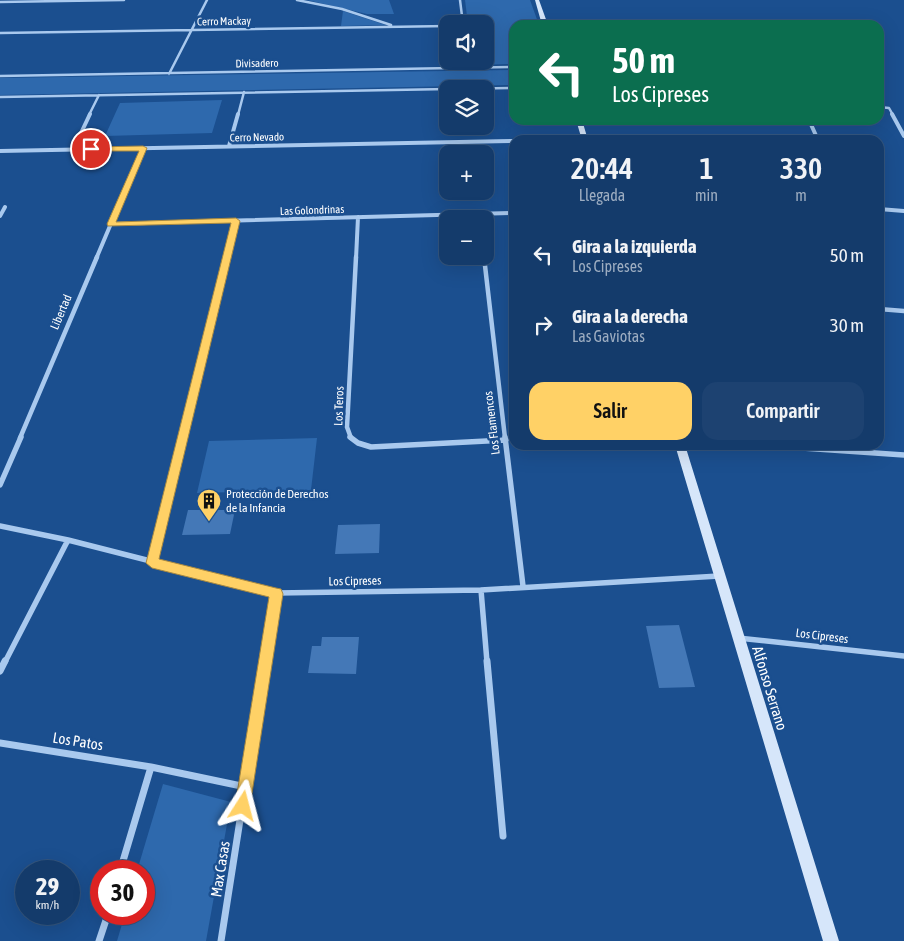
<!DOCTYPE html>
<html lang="es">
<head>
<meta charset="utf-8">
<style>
	:root { --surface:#143b6b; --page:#1d4271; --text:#f1f3f6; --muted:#9dadc1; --line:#33557e; --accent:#ffd166 }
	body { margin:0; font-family:"Asap Condensed",sans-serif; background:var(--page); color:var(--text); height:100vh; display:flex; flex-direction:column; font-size:19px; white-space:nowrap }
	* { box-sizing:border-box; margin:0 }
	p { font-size:16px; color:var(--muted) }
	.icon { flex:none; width:28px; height:28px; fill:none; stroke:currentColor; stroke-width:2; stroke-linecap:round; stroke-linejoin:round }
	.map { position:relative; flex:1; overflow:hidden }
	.side { position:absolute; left:509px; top:135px; width:375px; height:315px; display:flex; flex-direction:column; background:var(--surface); border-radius:15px; box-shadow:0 5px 20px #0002,0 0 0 1px var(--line) }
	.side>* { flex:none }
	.top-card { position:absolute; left:509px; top:20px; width:375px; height:105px; border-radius:15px; box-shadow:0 5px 20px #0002,0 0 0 1px var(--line); background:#0b6e4f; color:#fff; overflow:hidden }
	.tools { position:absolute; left:439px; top:15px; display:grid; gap:10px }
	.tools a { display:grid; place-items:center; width:55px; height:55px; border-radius:10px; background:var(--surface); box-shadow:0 5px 20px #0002,0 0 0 1px var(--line); font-size:25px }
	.speed { position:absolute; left:15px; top:860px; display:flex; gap:10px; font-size:25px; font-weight:700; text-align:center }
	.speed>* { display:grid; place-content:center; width:65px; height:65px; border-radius:50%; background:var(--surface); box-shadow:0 5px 20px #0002,0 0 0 1px var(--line); line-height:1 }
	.speed small { font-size:12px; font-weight:400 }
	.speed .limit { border:8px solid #d22; background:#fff; color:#111 }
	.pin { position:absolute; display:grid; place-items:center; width:42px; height:42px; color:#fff; margin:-21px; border:2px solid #fff; border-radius:50%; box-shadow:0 1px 5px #0007 }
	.me { position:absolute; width:55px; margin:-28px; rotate:9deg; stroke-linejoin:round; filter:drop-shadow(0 0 4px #0008) }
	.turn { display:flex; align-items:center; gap:18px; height:105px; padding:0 20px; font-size:22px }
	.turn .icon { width:65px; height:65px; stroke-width:2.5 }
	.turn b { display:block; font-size:35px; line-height:42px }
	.eta { display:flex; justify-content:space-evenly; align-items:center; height:85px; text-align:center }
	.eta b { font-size:30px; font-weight:600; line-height:35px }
	.cta { display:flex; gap:10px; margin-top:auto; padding:10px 20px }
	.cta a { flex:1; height:58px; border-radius:15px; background:var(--accent); color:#111; font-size:20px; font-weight:600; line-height:58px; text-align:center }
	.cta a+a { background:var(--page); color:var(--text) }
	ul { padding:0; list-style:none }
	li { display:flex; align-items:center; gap:15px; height:70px; padding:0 20px }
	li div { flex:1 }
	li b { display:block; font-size:19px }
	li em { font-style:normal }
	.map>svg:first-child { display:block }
	.green { fill:#2e69ad }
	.building { fill:#4478b7 }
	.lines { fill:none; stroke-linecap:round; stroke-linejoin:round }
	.street-far4 { stroke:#a9c9ee; stroke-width:2.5 }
	.street-far3 { stroke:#a9c9ee; stroke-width:4 }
	.street-far2 { stroke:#a9c9ee; stroke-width:4.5 }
	.street-far1 { stroke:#a9c9ee; stroke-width:5.5 }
	.street { stroke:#a9c9ee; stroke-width:7 }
	.secondary { fill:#d6e6fa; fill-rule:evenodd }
	.route { fill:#ffd166; stroke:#a68842 }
	.labels { text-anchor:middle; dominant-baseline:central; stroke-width:5; stroke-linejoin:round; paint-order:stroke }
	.far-street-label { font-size:11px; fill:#fff; stroke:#1b4f8f }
	.street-label { font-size:12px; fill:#fff; stroke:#1b4f8f }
	.poi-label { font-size:12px; fill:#fff; stroke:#1b4f8f; text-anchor:start }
	.near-street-label { font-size:15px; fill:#fff; stroke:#1b4f8f }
</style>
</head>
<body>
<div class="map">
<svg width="904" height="941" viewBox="0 0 904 941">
	<rect width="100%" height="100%" fill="#1b4f8f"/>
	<path class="green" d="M307,0H389L394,14H367Z
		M465,0H530L539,25H514V64L473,65L472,61H485V24H468Z
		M343,11L386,25L341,26Z
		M514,70V85L0,95V78Z
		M222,100L212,133L105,136L120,103Z
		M317,438L311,490L197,493L209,441Z
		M163,784L231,802L206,941H117L125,914H144V871H137Z"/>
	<path class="building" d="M188,510H235L230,534L182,535Z
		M380,524L379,553L335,554L338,525Z
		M679,625L695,687L659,688L646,626Z
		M322,637H359L356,674L308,673L312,646H321Z"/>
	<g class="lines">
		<path class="street-far4" d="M297,0L342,9L391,25
			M460,0L463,24
			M0,2L124,0
			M0,33L448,26
			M169,74L207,0
			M0,76L514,67
			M453,89L514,88
			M0,97L448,89
			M879,107L889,108L893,115
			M89,115L99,95
			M238,115L244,92"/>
		<path class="street-far3" d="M892,114L904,136
			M809,120L818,140
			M556,140L585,139
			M229,146L238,114
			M73,150L90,114
			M0,151L514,141
			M879,209L904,211
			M0,216L5,207
			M111,224L514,213
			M484,256V259
			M96,259L143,148
			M227,259L236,221
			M356,259L358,217"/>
		<path class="street-far2" d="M484,257L505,438
			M879,309L904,311
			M20,438L97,257
			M183,438L227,257
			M351,438L347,427L356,257"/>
		<path class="street-far1" d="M350,437L358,443L371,447L506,440
			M505,437L523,586
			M760,445L904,455
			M0,485L21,437
			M0,526L68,540L276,593L481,590L719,576
			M152,563L183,437
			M481,590L487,662
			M738,638L904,656
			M5,662L68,540
			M265,662L276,593"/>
		<path class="street" d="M487,661L503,836
			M0,671L5,661
			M0,743L151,767L246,787
			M120,871L151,767
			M99,941L108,914
			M221,941L265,661"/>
		<path class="secondary" d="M535,0H539L548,25H542Z
			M576,120H582L588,140H582Z
			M675,445H685L839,941H823Z"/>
	</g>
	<path class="route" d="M143,146L147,148L116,222L236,218L240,221L159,559L276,588L281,589L283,594L250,806L248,811L243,814L237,811L235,806L269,597L152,568L146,563L231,223L108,226L107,224L139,151H91L87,149L91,147Z"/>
	<defs>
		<symbol id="building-pin" viewBox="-11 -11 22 30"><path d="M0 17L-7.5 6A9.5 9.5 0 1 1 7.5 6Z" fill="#ffd166" stroke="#1b4f8f"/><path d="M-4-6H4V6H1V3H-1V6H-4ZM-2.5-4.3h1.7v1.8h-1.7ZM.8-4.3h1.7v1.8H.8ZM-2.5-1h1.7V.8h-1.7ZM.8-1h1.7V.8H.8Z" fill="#111"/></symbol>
	</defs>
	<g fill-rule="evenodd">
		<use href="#building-pin" x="195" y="487" width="28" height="38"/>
	</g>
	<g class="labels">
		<g class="far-street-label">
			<text transform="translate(224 21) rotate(-1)">Cerro Mackay</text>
			<text transform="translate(257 63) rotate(-1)">Divisadero</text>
			<text transform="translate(257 137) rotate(-1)">Cerro Nevado</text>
			<text transform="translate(312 210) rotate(-2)">Las Golondrinas</text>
		</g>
		<g class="street-label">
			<text transform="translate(61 312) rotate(-67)">Libertad</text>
			<text transform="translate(339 406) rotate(-88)">Los Teros</text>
			<text transform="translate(492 423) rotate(-97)">Los Flamencos</text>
			<text transform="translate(355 581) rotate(-1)">Los Cipreses</text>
			<text transform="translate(822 636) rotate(7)">Los Cipreses</text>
		</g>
		<g class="poi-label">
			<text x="226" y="494">Protección de Derechos<tspan x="226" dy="14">de la Infancia</tspan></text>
		</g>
		<g class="near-street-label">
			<text transform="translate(770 688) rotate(73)">Alfonso Serrano</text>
			<text transform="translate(78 741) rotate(9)">Los Patos</text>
			<text transform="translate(220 869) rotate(-81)">Max Casas</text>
		</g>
	</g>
</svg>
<div class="tools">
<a><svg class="icon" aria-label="sound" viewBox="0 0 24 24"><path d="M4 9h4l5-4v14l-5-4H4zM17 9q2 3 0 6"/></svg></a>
<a><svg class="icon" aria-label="layers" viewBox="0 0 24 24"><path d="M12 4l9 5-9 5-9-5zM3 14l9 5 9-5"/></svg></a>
<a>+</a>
<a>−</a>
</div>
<div class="speed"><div>29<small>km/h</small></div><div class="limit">30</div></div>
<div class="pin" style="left:91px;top:149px;background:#d93025"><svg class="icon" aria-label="arrive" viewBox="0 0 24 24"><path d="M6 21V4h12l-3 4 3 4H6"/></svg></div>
<svg class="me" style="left:243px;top:806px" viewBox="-20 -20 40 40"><path d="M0-17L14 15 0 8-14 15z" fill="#ffd166" stroke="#fff" stroke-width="4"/></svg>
<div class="top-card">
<div class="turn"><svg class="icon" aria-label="left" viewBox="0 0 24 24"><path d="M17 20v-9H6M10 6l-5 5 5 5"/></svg><div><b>50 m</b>Los Cipreses</div></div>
</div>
<section class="side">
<div class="eta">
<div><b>20:44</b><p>Llegada</p></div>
<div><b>1</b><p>min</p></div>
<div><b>330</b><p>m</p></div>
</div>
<ul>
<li><svg class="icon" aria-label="left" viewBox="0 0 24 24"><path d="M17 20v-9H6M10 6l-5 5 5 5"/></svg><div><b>Gira a la izquierda</b><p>Los Cipreses</p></div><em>50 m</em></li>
<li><svg class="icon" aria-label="right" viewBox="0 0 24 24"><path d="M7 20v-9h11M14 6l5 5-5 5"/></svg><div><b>Gira a la derecha</b><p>Las Gaviotas</p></div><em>30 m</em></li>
</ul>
<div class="cta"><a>Salir</a><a>Compartir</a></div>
</section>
</div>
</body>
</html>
